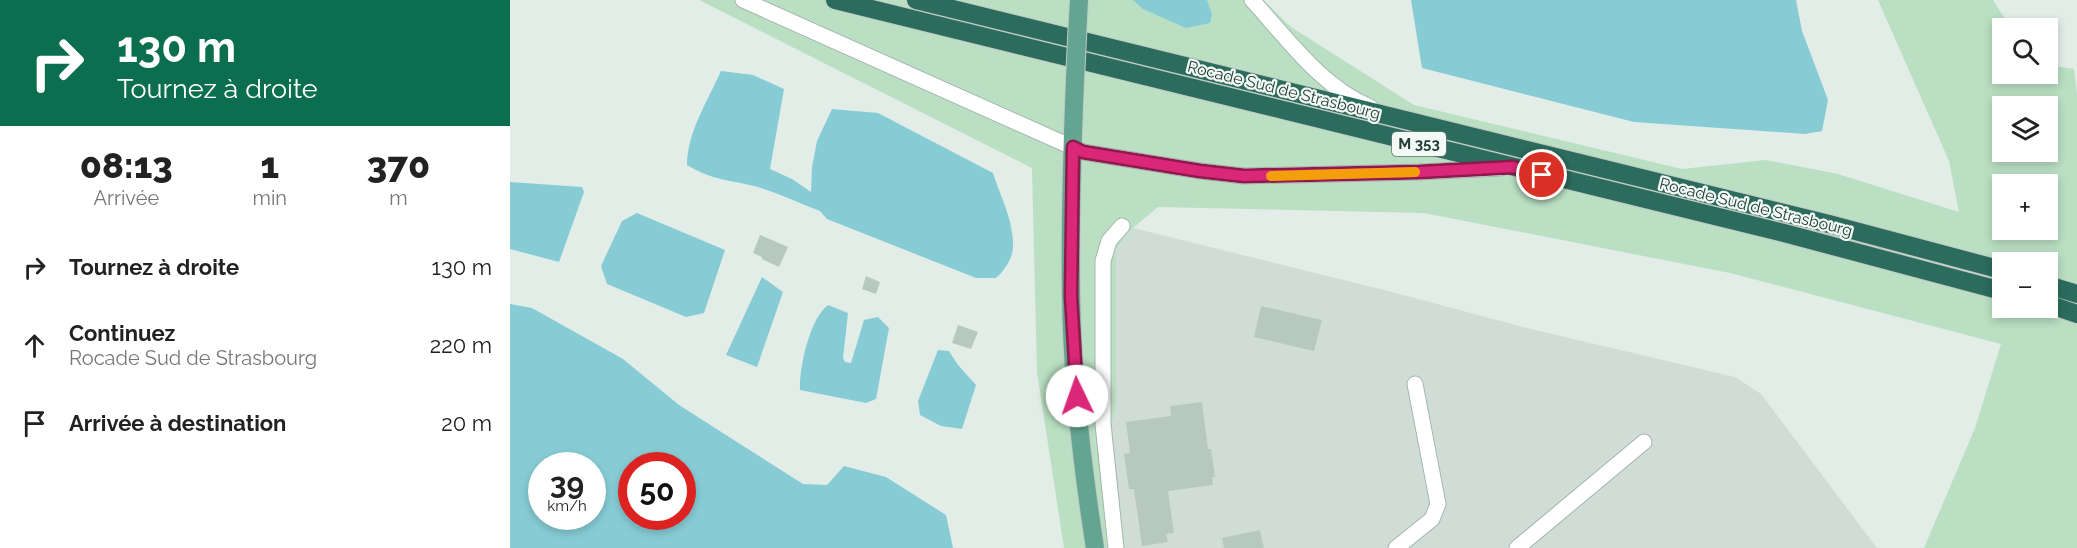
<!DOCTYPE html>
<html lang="fr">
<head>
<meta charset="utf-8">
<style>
	:root { --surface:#fff; --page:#f2f2f2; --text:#222; --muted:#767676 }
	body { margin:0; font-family:Raleway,sans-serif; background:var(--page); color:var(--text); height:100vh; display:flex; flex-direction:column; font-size:22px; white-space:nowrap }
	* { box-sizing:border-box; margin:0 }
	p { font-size:20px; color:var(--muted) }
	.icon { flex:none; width:33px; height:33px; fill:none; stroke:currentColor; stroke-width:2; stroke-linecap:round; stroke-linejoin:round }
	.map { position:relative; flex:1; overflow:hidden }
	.side { display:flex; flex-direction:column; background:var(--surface); width:510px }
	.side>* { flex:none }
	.guide { background:#0b6e4f; color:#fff; overflow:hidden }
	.buttons { position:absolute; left:1482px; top:18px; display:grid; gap:12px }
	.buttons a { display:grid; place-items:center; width:66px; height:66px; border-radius:0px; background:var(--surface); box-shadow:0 3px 9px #0003; font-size:30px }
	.speed { position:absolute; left:18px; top:452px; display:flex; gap:12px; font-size:30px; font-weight:700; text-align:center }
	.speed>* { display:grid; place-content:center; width:78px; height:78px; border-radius:50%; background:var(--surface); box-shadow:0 3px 9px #0003; line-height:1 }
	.speed small { font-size:15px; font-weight:400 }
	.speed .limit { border:9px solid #d22; background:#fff; color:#111 }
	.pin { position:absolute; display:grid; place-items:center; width:51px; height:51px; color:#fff; margin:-26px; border:3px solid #fff; border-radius:50%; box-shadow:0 2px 6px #0007 }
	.me { position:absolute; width:66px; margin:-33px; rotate:357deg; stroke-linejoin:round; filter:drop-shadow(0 0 4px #0008) }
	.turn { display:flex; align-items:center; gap:21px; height:126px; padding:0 18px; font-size:27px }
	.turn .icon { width:78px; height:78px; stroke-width:2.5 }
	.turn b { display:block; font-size:42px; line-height:51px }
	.eta { display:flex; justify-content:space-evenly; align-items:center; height:102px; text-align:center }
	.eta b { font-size:36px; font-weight:800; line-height:42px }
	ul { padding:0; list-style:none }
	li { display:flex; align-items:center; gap:18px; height:78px; padding:0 18px }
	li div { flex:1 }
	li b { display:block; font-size:22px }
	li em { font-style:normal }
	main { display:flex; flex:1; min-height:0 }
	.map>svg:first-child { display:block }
	.built { fill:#d0ddd6 }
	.green { fill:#badfc2; fill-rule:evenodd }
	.water { fill:#87ccd5; fill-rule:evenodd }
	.building { fill:#b7c8c0 }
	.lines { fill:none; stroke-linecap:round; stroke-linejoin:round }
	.minor-casing { stroke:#a4b5ae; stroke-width:17 }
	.major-casing { stroke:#c1c9c6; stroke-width:20 }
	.highway-casing { stroke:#c1c9c6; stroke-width:20 }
	.minor { stroke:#fff; stroke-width:15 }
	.major { stroke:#64a591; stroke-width:18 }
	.highway { stroke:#2b6c5c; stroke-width:18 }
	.major-bridge-casing { stroke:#c1c9c6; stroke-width:20; stroke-linecap:butt }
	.major-bridge { stroke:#64a591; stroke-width:18 }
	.route-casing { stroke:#8e194d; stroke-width:15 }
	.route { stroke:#db2777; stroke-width:10 }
	.slow { stroke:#f59e0b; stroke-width:10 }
	.labels { text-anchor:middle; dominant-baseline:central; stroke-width:4.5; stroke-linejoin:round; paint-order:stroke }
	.shield { fill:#f3f9f5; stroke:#60776f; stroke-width:1.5 }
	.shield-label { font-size:15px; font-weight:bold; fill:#213f35 }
	.street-label { font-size:16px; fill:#213f35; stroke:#f3f9f5 }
</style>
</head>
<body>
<main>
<section class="side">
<div class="guide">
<div class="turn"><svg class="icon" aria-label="right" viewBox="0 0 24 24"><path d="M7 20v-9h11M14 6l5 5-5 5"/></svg><div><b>130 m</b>Tournez à droite</div></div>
</div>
<div class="eta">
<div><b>08:13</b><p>Arrivée</p></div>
<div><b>1</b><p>min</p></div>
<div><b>370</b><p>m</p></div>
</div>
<ul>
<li><svg class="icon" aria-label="right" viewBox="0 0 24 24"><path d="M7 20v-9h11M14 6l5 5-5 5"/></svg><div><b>Tournez à droite</b></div><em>130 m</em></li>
<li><svg class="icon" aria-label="ahead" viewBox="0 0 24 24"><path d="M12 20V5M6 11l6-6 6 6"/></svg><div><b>Continuez</b><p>Rocade Sud de Strasbourg</p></div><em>220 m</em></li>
<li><svg class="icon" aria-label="arrive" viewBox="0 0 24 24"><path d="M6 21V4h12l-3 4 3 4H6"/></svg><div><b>Arrivée à destination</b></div><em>20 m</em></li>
</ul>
</section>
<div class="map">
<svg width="1567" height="548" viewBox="0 0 1567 548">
	<rect width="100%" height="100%" fill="#e2ede7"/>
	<path class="built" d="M623,228L882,292L1021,329L1225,377L1251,394L1367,548H615L601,430L606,406V249Z"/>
	<path class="green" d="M189,0H753L781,27L904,105L1172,169L1256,160L1328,174L1449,212L1439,161L1368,0H1483L1501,28H1492V74H1538V65L1564,69L1567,94V548H1414L1465,428L1491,344L1220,273L914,213L648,207L623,228L606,249V406L601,430L615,548H554L527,372L522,168ZM1492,106H1538V152H1492ZM1492,184H1538V230H1492ZM1492,262H1538V308H1492Z"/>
	<path class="water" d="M623,0H697L702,14L700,23L676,28L633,9Z
		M901,0H1286L1292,31L1318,100L1312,131L1295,134L1124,122L912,68Z
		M211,71L243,75L274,89L260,169L282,179L301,192L302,167L307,141L322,109L368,113L483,173C490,195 504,222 503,246C503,258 495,270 486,278H466L317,219L310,211C289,203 269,194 248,187C222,180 203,181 177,165C177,133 198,100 211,71Z
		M0,182L72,187L74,192L49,262L0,249Z
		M127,213L215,250L194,313L176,317L97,284L91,266L112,221Z
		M252,277L273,292L247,367L216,355Z
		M0,304L22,308L113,359L169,405L293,484L317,485L334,466L376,477L436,515L443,548H0ZM32,465H82V516H32ZM122,465H172V516H122Z
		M318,305L338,313L333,358L335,362L341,363L354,320L368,317L379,328L366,399L356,403L290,390C289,368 300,318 318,305Z
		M428,350L439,351L448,365L466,385L452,429L431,426L410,415L408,401Z"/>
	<path class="building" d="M250,235L278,247L269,267L252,259V257L243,253Z
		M356,276L370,282L366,294L352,289Z
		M751,306L812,320L804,351L744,337Z
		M448,325L468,332L461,349L442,343Z
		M692,402L698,449H701L705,477H702L703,485L658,491L664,533L656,534L658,542L632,546L624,489H619L614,454L620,453L616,422L661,416L660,406Z
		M750,530L754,548H714L712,538Z"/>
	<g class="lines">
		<defs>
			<path id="minor" d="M233,0L573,152L690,171L734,176L909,172L991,168
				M742,0C777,38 811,87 860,107
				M606,548L593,424V261L599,241L612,226
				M886,548L922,519L928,504L905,384
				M1007,548L1134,442"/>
			<path id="major" d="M568,18L569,0
				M565,80C562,152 560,223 561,294C562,379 572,465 585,548"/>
			<path id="highway" d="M325,0L1274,233L1492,291
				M406,0L1319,224L1492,270
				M1538,285L1567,294
				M1538,304L1567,314"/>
		</defs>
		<use href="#minor" class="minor-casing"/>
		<use href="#major" class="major-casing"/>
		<use href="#highway" class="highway-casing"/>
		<use href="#minor" class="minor"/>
		<use href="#major" class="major"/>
		<use href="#highway" class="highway"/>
		<defs>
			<path id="major-bridge" d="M565,80L568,18"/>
		</defs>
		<use href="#major-bridge" class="major-bridge-casing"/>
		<use href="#major-bridge" class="major-bridge"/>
	</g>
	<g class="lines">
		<defs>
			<path id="route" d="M567,396L561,296L563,147L573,152L690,171L734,176L909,172L1003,167L1032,175"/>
		</defs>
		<use href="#route" class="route-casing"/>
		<use href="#route" class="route"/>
		<path class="slow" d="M761,176L905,172"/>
	</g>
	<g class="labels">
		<rect class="shield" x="882" y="132" width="54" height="24" rx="4.5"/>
		<g class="shield-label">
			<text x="909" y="144">M 353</text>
		</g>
		<g class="street-label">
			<text transform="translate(774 90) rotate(14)">Rocade Sud de Strasbourg</text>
			<text transform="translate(1246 207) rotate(14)">Rocade Sud de Strasbourg</text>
		</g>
	</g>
</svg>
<div class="buttons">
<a><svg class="icon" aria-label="search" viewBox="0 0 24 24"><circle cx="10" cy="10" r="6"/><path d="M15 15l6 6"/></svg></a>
<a><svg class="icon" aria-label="layers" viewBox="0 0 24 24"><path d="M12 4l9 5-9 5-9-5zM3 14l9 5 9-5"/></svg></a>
<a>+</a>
<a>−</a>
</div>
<div class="speed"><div>39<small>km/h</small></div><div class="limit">50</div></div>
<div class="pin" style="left:1032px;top:175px;background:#d93025"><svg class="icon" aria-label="arrive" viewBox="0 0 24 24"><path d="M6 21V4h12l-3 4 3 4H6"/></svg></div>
<svg class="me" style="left:567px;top:396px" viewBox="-20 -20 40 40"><circle r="19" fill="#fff"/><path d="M0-13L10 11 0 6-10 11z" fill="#db2777"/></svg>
</div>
</main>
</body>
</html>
